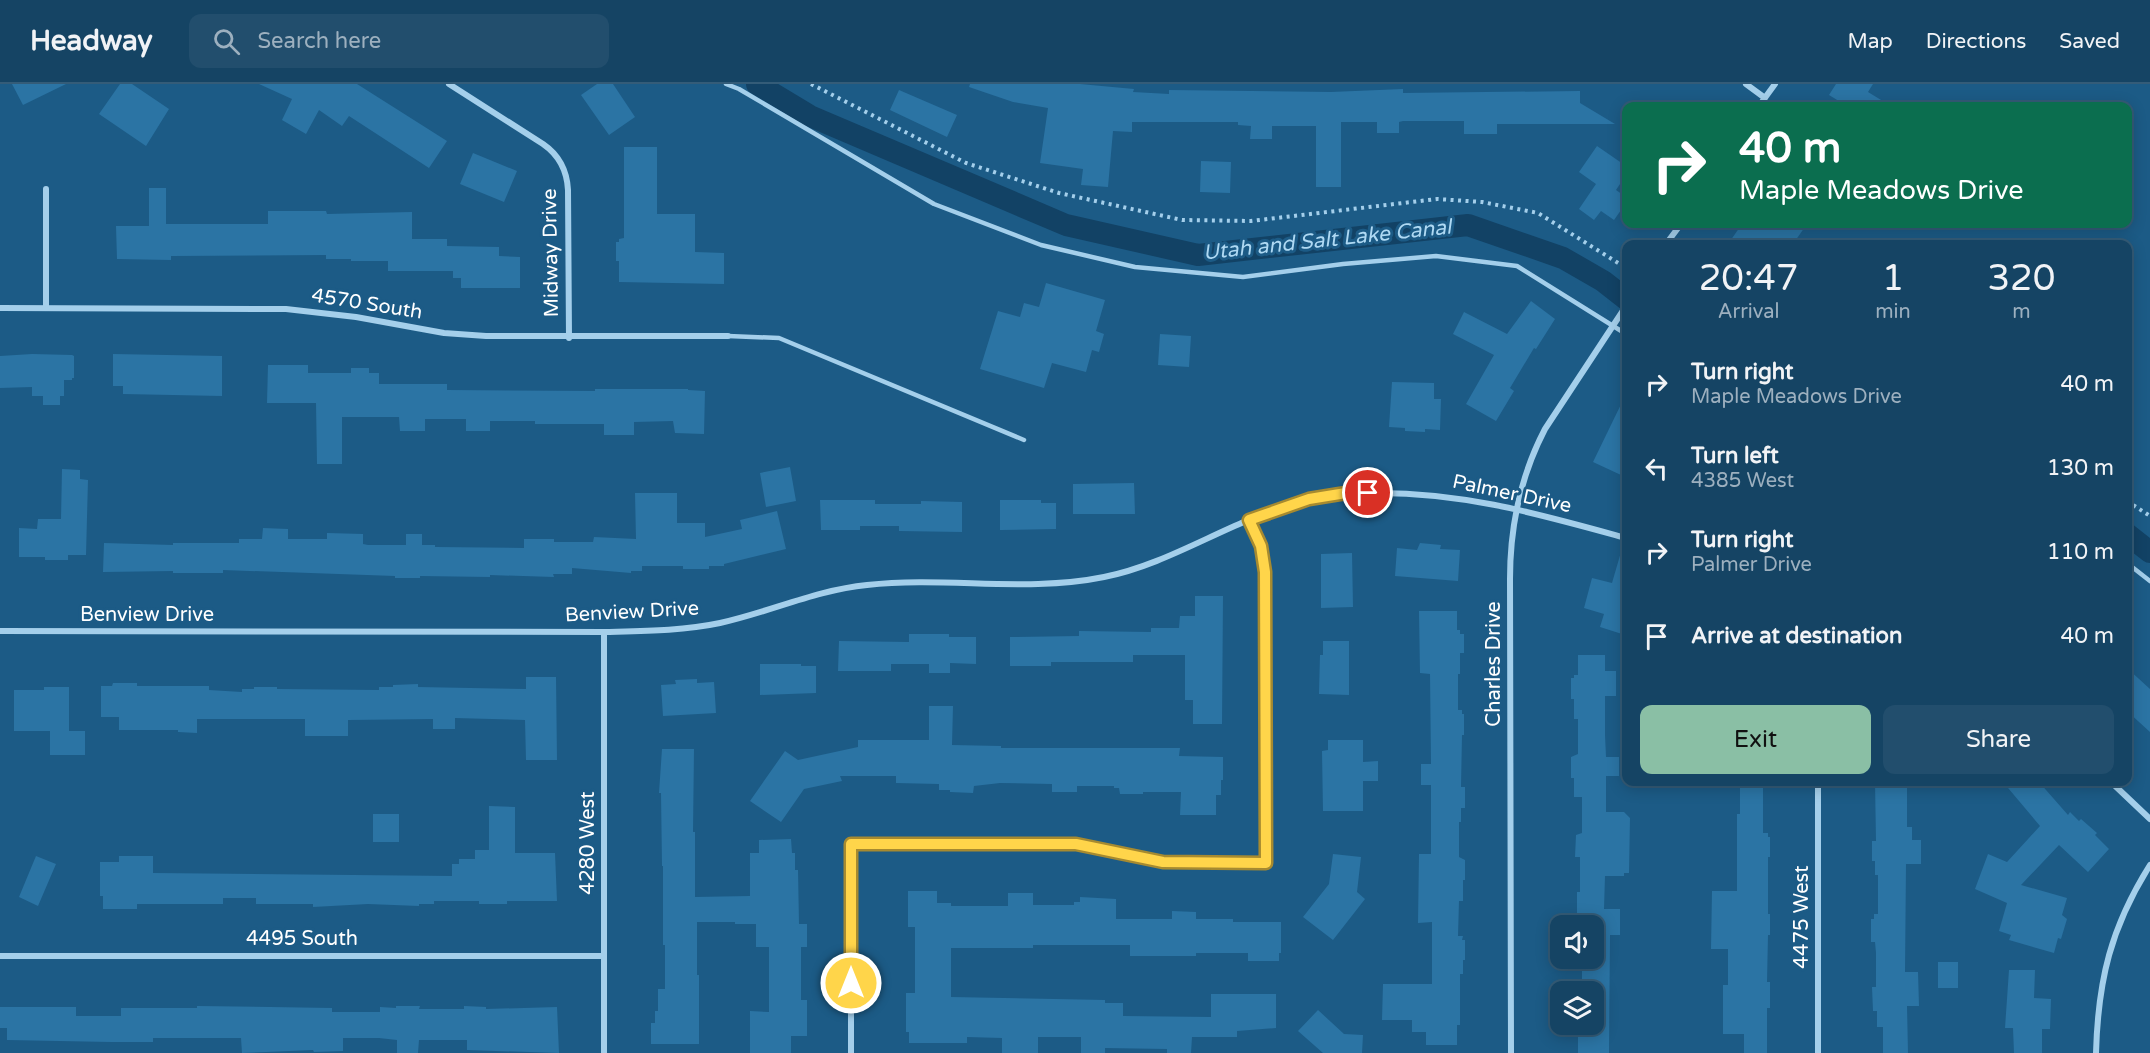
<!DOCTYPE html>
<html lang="en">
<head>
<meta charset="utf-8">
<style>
	:root { --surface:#154464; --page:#224e6d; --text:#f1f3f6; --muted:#9db0bf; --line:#345c78; --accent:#8abfa5 }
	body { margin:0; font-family:"Varela Round",sans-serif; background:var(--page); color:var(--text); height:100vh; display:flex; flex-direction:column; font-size:22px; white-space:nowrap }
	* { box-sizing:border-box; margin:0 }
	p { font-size:20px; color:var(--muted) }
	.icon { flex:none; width:33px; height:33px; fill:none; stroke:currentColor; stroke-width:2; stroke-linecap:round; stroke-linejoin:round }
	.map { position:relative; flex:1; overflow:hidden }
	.details { position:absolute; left:1622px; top:156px; width:510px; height:546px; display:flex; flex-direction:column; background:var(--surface); border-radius:12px; box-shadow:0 3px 15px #0003,0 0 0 2px var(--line) }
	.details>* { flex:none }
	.guide { position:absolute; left:1622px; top:18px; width:510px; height:126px; border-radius:12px; box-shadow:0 3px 15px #0003,0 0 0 2px var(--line); background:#0b6e4f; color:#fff; overflow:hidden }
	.tools { position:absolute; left:1550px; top:831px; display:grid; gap:12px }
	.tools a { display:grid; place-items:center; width:54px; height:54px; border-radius:12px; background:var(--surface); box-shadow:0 3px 15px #0003,0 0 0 2px var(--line); font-size:30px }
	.pin { position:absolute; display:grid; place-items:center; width:51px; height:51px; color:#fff; margin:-26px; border:3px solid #fff; border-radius:50%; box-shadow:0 2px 6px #0007 }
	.me { position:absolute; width:66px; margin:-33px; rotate:0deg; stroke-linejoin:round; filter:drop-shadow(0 0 4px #0008) }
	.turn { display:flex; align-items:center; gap:21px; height:126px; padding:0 18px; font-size:27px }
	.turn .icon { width:78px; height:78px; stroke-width:2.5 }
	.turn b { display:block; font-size:42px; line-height:51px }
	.eta { display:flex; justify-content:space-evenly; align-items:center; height:102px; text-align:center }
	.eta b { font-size:36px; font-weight:600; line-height:42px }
	.action { display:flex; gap:12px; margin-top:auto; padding:12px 18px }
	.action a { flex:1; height:69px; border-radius:12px; background:var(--accent); color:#111; font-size:24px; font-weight:600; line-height:69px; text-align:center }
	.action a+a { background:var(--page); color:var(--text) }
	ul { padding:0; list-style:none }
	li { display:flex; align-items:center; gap:18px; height:84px; padding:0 18px }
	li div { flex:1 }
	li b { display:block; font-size:22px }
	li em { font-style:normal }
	header { display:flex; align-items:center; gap:36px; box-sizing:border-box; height:84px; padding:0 30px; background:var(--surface); border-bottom:2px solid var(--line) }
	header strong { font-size:28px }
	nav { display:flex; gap:33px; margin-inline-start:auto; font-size:21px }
	.search { width:420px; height:54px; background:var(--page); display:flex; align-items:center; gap:15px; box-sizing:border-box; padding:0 21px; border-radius:12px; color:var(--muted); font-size:22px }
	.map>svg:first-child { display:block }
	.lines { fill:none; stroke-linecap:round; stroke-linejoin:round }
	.canal { stroke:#124265; stroke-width:22 }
	.building { fill:#2b74a4 }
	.path { stroke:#a4cfeb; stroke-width:4; stroke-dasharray:3 4.5; stroke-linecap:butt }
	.lane { stroke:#a4cfeb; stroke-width:4.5 }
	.street { stroke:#a4cfeb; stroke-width:6 }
	.route-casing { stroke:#a68a30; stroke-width:15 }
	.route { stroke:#ffd54a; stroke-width:10 }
	.labels { text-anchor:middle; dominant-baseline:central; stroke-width:6; stroke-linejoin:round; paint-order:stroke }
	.street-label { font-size:20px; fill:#fff; stroke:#1c5b86 }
	.water-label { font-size:21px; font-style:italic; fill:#afd9f3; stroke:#1c5b86 }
</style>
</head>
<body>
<header>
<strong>Headway</strong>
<div class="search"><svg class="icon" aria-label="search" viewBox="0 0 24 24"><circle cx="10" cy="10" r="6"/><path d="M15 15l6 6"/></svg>Search here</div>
<nav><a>Map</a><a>Directions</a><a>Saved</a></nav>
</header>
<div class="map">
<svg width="2150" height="969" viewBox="0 0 2150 969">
	<rect width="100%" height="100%" fill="#1c5b86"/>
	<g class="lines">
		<path class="canal" d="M757,0L810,32L1066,141L1198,171L1468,141L1563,174L1603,197L1626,215
			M2127,450L2150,468"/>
	</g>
	<path class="building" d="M12,0H66L23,21Z
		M120,0H132L169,25L146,62L99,30Z
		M259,0H357L447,57L429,84L349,32L342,42L319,26L306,50L282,36L292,15Z
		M597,0H613L635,33L609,51L581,11Z
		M970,0H1080L1134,5L1133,8L1169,10V6L1331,8L1403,5V9L1580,7V19L1615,40H1497V50H1464V37H1403L1399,38V49H1377V38H1341V103H1316V42H1272V55H1250L1251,42L1238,41V38H1132V48L1113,47L1108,103L1081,101L1083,85L1040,79L1048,24L1013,18L969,3Z
		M1836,0H1873L1868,8L1891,22H1847L1829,11Z
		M899,6L957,31L947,53L890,26Z
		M1597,62L1626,82V91L1616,106L1626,113V119L1614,136L1601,127L1594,136L1579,125L1596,100L1579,88Z
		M624,63H657V130H695V168L724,169V200L619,198V177H616V158H619V155L624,154Z
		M473,69L517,87L504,118L460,100Z
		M1201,77L1231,78L1230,109L1200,108Z
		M149,104H166V140H268V127H326L327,130L412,128V155H447V162L499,163V172L520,173V204H461V194H453V187H388V177H351V175H326V171L171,172V176L117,175L116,142H149Z
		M1742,140H1807L1793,160H1728Z
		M1046,199L1105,216L1096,247L1104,250L1099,268L1092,266L1086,288L1052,279L1044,304L980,285L998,227L1020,233L1024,219L1039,223Z
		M1531,217L1555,235L1536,265L1534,264L1510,304L1514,307L1496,337L1466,320L1494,271L1453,250L1464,228L1507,250Z
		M1160,250L1191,252L1189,283L1158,281Z
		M32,270L72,271L74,272V294H72V296H64V312H60V321H43V312H32V303L0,304V272Z
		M113,270L222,272V312L123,310V302H113Z
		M268,281H308V289H351V284H369V289H379V300H447V306L595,307V305H688V306L705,307L704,350L675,349L673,337L634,338V351H604V340H535V337H490V347H466V335H425V347H400L399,333H342V380H317L316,319H267Z
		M1392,298L1434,299V315H1441L1440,346L1425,345V348L1405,347V344L1389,343Z
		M1626,310V379L1621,391L1593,378Z
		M790,383L796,417L766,423L760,389Z
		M62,385L80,386V395L88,396L86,471H68V476H45V473H19V444L37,445L38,435H61Z
		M1134,399L1135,430H1073V400Z
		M635,409H677V439H705V453L742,445L740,436L777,427L786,465L724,480V482H709V485H683V482H642V487H631V489L572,484V490H553L554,493L490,491V493L420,492V494H395V492L223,486V489H173V487L103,488L104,459L173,461V459H239V455H262L263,444L288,445V455H327V449L363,450V460L368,461H406V450H422V461H435V463L524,464V455H554V458H593L594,453L636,455Z
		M820,416H875V420H921V417L962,418V448L899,447V442H860V446H821Z
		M1000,416H1041V419H1056V445L1000,446Z
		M1420,459L1441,461L1440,465L1460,466L1458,497L1395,492L1397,464L1417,466Z
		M1621,468L1626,469V537L1622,550L1600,543L1604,530L1584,524L1592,494L1612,499Z
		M1352,469L1353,523L1321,524V470Z
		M1195,512H1223L1222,640H1193V616H1185V571H1133V578H1051V582H1010V553L1079,552V547L1151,548V544H1179L1180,532H1195Z
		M1419,527H1457V546H1460V550H1464V569H1460V590H1458V626H1462V630H1464V651H1462L1461,703H1465V724H1461V738H1459V773L1465,776V796H1463V817H1459L1458,852H1463L1462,856H1465V876H1463V890H1460V941H1457V961H1426V948H1412V936H1382L1383,900H1432V838L1418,839L1419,770H1431V701H1421V680H1431L1430,590L1420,589Z
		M909,550H949V553H976V580L950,579V589H929V580H891V587H838L839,557L909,558Z
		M1323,557H1349V611L1319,610L1320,571H1323Z
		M1578,571H1605V587H1616V612H1605V651L1606,673H1619V692H1606V728H1624L1630,734L1629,789H1624V792H1605L1604,825H1620V851H1610L1609,969H1578V940H1593V908H1582V880L1593,881V842H1577V808H1580V773H1575L1576,751L1582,749V713H1574V694H1571V673L1578,670V635H1574V615H1571V594H1574V591H1578Z
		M760,580H801V582H816V609L760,611Z
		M2127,584L2150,605V648L2127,627Z
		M526,593H556L557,676H526L525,636L455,634V645H433V635L348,636V652H305V635H197V649L178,648V646H119V633H101V602H112L113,599H137V602H209V606L242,608V605H254V603H277V605L379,606V603H393V601L418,600V603L526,605Z
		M697,595V599L714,598L716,629L663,632L661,601L676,600L675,596Z
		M44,603H69V647H85V671H50V647H14V606H44Z
		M929,622H953L952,661L1001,662V664H1180L1179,672L1223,673V696H1221V711H1216V731H1180L1181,708H1143V710H1120L1119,704H1114V702H1077V708H1052V700L1000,699L974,702L973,709L950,708V706H939V700L896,699V692H840L842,697L804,705L781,738L750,717L785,667L798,676L858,663V656H929Z
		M1328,656H1363V678L1378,677V697H1363V727H1323L1322,667L1328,666Z
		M662,665H694L693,748H695V813L750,812V769H759V756L791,755L792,769H795V786H798L799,840H807V863H801V916H807V952H791V969H750V927L769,928V863H756V840H735V838H697V891H699V960H651V939H655V927H658V905H665V861H663V782H662L661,709H659Z
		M1740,698H1763V749H1768V753H1770V773H1768V830H1770V851H1768L1767,898H1770V924H1767V969H1744V950H1723V901H1728V865H1711L1712,807H1737V730H1740Z
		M1875,698H1907V743H1912V756H1921V780H1906L1905,888H1918L1919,922H1907L1908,969H1883V943H1877V927H1873L1872,903H1876V869L1875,858H1871V835H1874V830H1878V791H1875V777H1872V757H1876Z
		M2003,698H2039L2068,731L2070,728L2079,737L2081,735L2097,749L2095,751L2109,765L2088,788L2059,761L2021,801L2067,814L2062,831L2067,835L2061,855L2058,854L2054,869L2009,856L2011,851L1999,847L2007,819L1975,805L1988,770L2007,778L2040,742Z
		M489,722L515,723V769H555L557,817H507V820H479V817H434V820H419V822L368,820L313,823V820H256V814H223V820H137V825H103V812H100V778H119V772H153V789L452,792V780H459V775H475V766H489Z
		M373,730H399V758H373Z
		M1333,770L1361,773L1357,808L1365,815L1333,856L1303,833L1329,800Z
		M36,772L56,780L38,822L19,813Z
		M908,807H937V819H951V822H1008V809H1033V821H1074V818H1080V813L1116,815V835H1172V827L1196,828V835H1233V838H1281V869H1279V877H1248V869H1196V872H1130V861H1033V864H951V913L1105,916V919H1123V932L1211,933V910H1276V944L1237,947V953H1192L1191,969H1167V965L1105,964V969H1081V953H1038V969H1002V954L967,953V959H909V948H906V909H915V843H908Z
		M1938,878H1958V904H1938Z
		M2009,886H2035L2034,914L2051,915L2050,945H2042V969H2014L2013,944H2005Z
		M197,922L332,924V928H380V923L396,924V922H420L419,925H464V922L486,923V925L557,923L559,969L467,966V956H419L418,969H397V956L379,954H343V967L314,968L313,966L242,969L241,954H153V958H111L7,956V944H0V923H76V932H121V924H197Z
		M1318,926L1344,950L1363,951L1362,969H1323L1298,947Z"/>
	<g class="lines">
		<path class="path" d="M811,0L966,79L1059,109L1182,136L1251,137L1437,115L1482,118L1538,129L1623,182
			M2127,417L2150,432"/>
		<path class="lane" d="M726,0L739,5L934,120L1041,161L1135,183L1243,193L1343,180L1436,172L1517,182L1626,250
			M728,252L779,254L1024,356
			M2127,479L2150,497"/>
		<path class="street" d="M449,0L543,60C559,71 567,86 568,106L569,254
			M1746,0L1765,14
			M1759,22L1775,0
			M46,105V224
			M1666,160L1681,140
			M0,224L286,225L356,233L444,249L486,252H728
			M0,547L604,548C643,547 682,547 720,539C770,528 816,506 867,501C946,492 1026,509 1104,493C1154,483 1199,457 1246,437C1265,429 1285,423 1305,416C1325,410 1347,409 1368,409C1460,407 1539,430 1626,454
			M1818,698V969
			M2111,698L2150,735
			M0,872H604
			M604,969V548
			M851,969V760L1062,759L1089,761L1163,778L1266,779L1265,488L1261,462L1249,436
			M1511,969L1510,495C1510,443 1521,391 1545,345L1626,222
			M2096,969C2098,896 2111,843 2150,781"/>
	</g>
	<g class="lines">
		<defs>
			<path id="route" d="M851,899V760H1076L1163,778L1266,779L1265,488L1261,462L1249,436L1309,415L1346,409H1368"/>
		</defs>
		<use href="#route" class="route-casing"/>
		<use href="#route" class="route"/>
	</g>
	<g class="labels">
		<g class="street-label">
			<text transform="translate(551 169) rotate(-91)">Midway Drive</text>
			<text transform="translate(367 220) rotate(9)">4570 South</text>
			<text transform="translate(1512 410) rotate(12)">Palmer Drive</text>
			<text transform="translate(632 528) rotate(-3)">Benview Drive</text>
			<text x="147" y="531">Benview Drive</text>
			<text transform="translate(1494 580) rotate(-90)">Charles Drive</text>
			<text transform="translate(588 759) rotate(-90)">4280 West</text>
			<text transform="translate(1802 833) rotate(-90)">4475 West</text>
			<text x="302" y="855">4495 South</text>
		</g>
		<g class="water-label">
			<text transform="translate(1327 156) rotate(-6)">Utah and Salt Lake Canal</text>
		</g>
	</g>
</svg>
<div class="tools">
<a><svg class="icon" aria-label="sound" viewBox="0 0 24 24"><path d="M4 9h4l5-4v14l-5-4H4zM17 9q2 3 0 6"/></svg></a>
<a><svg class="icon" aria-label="layers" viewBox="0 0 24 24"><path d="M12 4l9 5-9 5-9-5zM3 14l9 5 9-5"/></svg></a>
</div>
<div class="pin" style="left:1368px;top:409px;background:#d93025"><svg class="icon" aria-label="arrive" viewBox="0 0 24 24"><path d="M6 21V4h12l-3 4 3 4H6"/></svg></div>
<svg class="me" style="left:851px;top:899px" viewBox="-20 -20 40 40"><circle r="17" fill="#ffd54a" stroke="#fff" stroke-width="3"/><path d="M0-11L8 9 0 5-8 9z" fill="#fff"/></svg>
<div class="guide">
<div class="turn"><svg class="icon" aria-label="right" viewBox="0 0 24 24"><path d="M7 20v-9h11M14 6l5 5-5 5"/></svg><div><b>40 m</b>Maple Meadows Drive</div></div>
</div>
<section class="details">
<div class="eta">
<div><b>20:47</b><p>Arrival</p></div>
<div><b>1</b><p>min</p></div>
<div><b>320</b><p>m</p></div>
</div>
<ul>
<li><svg class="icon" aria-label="right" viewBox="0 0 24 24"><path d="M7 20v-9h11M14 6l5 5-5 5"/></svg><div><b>Turn right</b><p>Maple Meadows Drive</p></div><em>40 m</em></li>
<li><svg class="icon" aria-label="left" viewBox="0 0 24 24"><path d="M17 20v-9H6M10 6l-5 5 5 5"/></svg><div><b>Turn left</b><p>4385 West</p></div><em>130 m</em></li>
<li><svg class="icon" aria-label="right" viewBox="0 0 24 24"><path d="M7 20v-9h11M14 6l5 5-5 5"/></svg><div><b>Turn right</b><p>Palmer Drive</p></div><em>110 m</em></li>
<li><svg class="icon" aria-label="arrive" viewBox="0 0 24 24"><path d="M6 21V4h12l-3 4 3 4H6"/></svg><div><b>Arrive at destination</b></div><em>40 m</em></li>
</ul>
<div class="action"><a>Exit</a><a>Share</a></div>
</section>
</div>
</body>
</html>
